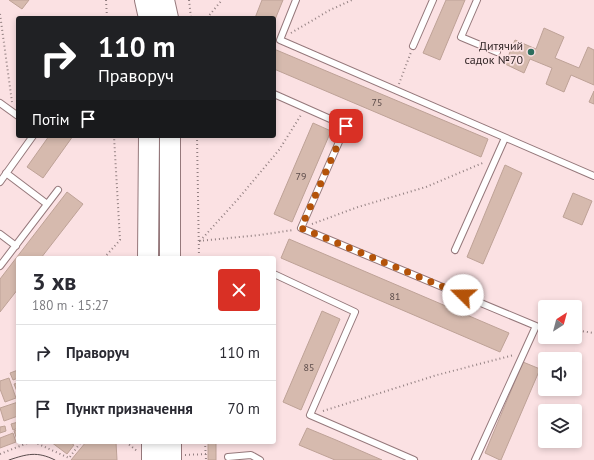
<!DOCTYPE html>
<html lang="uk">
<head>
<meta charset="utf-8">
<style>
	:root { --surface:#fff; --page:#f2f2f3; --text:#2b2b33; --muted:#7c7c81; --line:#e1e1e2 }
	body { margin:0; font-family:"PT Sans",sans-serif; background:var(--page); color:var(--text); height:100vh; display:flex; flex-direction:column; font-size:15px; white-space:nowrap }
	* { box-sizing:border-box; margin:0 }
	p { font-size:13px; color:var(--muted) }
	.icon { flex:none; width:22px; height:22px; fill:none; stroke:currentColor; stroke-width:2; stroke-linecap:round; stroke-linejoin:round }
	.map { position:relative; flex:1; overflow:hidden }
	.drawer { position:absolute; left:16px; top:256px; width:260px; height:188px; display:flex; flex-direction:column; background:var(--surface); border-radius:4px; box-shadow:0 2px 6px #0003 }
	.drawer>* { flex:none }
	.top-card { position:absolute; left:16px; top:16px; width:260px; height:122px; border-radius:4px; box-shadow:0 2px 6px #0003; background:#202124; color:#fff; overflow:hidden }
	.needle { width:26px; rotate:36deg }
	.tools { position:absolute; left:538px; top:300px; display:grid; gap:8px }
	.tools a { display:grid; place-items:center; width:44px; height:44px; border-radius:4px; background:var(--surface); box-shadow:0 2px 6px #0003; font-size:20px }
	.pin { position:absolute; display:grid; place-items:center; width:34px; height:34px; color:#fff; margin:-17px; border-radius:8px; box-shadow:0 2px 6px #0006 }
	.me { position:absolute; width:44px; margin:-22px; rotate:292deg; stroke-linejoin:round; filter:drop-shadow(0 0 3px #0008) }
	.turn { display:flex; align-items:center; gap:14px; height:84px; padding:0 16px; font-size:18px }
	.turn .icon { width:52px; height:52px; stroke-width:2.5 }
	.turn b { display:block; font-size:28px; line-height:34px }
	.then { display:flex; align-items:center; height:38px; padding:0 16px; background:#0003; gap:8px; font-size:15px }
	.round { display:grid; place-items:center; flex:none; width:42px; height:42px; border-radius:4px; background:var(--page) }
	.summary { display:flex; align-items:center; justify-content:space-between; height:68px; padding:0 16px }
	h1 { font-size:24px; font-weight:700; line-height:30px }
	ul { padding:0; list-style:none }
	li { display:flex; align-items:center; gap:12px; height:56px; padding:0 16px; border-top:1px solid var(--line) }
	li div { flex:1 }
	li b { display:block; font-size:15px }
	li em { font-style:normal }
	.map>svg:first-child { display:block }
	.building { fill:#d6baae; stroke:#bea297 }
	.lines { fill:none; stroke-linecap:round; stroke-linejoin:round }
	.service-casing { stroke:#95787b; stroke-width:8 }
	.primary-casing { stroke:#95787b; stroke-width:22 }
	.path { stroke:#938082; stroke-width:2; stroke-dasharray:1 3; stroke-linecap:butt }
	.service { stroke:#fff; stroke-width:6 }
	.primary { stroke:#fff; stroke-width:20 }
	.tram { stroke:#5a4c4d; stroke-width:1 }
	.route { stroke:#b45309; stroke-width:7; stroke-dasharray:0 12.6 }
	.poi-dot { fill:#2d6e5d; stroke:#fbe1e3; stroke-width:1.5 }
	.labels { text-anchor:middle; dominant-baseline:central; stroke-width:3.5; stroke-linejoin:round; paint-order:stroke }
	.number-label { font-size:10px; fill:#5c4c4a }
	.poi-label { font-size:12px; fill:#332728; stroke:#fbe1e3; text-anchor:end }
</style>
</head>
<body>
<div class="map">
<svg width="594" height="460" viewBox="0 0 594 460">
	<rect width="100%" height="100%" fill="#fbe1e3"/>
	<path class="building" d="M9,0H29L22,9Z
		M262,0H283L274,22V18H255Z
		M446,0H465L440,60L423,53Z
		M544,28L564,37L555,58L579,68L588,47L594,50V85L571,75L564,92L546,84L552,68L530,59L524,73L505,64L515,40L536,49Z
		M274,49L488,139L481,157L274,69Z
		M594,91V104L589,102Z
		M313,123L331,131L292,222L274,214Z
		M49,136H73L43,178L27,167Z
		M505,165L522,173L483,264L467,257Z
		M67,192L83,204L41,258H18V289L0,312V279Z
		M573,193L592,201L582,225L563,217Z
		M289,239L509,333L500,352L281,258Z
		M322,311L340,319L301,410L283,402Z
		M523,362L540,369L501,460H500L485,453Z
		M18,370V378L13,380L10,373Z
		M9,378L16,398L5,402L0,389V381Z
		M18,383V394L14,384Z
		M18,402V416L4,421L0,408Z
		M18,422V428L13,430L11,424Z
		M5,426L6,431L0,433V427Z
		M307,428L336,440L382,460H335L299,445Z
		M18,429V439L17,440L14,431Z
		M13,433L16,442L0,448V438Z
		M51,442H69L74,445L67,454Z
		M86,442H116L117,460H71Z
		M208,442H216V460H208Z"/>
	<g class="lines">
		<defs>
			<path id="service" d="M296,0L280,40L594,176
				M477,0L461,37L497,52
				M413,46L433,0
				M274,94L346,126L301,228L536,326L475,460
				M0,103L18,116
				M6,173L47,204
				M0,182L33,136
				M0,234L16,246
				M455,250L505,138
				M0,266L58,190
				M274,274L355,312L310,415L414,460
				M228,457L251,455L260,460"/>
			<path id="primary" d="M145,0L149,18
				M164,0L168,18
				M170,136V258
				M148,258L149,136
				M152,442V460
				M171,442V460"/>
		</defs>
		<use href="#service" class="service-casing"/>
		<use href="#primary" class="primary-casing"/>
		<path class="path" d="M106,0L107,18
			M189,0L191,18
			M0,14L12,102
			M207,18L222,0
			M291,33L330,10L352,0
			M399,84L411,52
			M197,136L199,258
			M312,224L358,207L426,187L485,162
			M199,241L260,235L293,230
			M200,241L238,199L279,150L301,115
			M104,258L120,240L114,136
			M575,330L594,333
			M323,411L437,375L514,355
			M34,442L69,458L81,442
			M126,442L137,451
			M205,442L206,460
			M0,454L30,442
			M185,455L206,454"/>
		<use href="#service" class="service"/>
		<use href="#primary" class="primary"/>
		<path class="tram" d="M9,460C27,454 37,451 55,460"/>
	</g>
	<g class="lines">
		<path class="route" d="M346,126L301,228L463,295"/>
	</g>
	<circle class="poi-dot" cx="531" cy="52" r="4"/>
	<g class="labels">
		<g class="number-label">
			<text x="377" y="102">75</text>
			<text x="301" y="176">79</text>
			<text x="395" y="296">81</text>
			<text x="309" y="367">85</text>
		</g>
		<g class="poi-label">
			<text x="523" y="45">Дитячий<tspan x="523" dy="14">садок №70</tspan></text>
		</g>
	</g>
</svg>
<div class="tools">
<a><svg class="needle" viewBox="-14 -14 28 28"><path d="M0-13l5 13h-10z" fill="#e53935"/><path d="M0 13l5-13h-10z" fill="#7c7c81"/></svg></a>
<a><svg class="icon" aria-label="sound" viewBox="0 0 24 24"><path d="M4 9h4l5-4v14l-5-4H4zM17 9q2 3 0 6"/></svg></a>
<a><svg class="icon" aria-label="layers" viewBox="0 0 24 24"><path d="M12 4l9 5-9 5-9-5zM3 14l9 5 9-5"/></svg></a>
</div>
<div class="pin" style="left:346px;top:126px;background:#d93025"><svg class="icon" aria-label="arrive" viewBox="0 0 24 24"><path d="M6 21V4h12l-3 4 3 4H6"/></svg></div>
<svg class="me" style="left:463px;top:295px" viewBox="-20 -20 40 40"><circle r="19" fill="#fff"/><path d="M0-13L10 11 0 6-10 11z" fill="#b45309"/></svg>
<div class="top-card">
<div class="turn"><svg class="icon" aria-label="right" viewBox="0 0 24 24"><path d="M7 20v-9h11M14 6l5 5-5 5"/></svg><div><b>110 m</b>Праворуч</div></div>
<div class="then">Потім<svg class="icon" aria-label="arrive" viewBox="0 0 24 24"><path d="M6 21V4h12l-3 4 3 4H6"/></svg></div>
</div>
<section class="drawer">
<div class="summary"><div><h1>3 хв</h1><p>180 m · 15:27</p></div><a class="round" style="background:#d93025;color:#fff"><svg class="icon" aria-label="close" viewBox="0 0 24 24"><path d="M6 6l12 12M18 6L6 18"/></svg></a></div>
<ul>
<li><svg class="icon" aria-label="right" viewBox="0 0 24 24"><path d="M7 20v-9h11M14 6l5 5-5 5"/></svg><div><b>Праворуч</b></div><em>110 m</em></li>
<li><svg class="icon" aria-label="arrive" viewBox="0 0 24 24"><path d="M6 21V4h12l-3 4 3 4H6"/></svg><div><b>Пункт призначення</b></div><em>70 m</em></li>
</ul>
</section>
</div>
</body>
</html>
